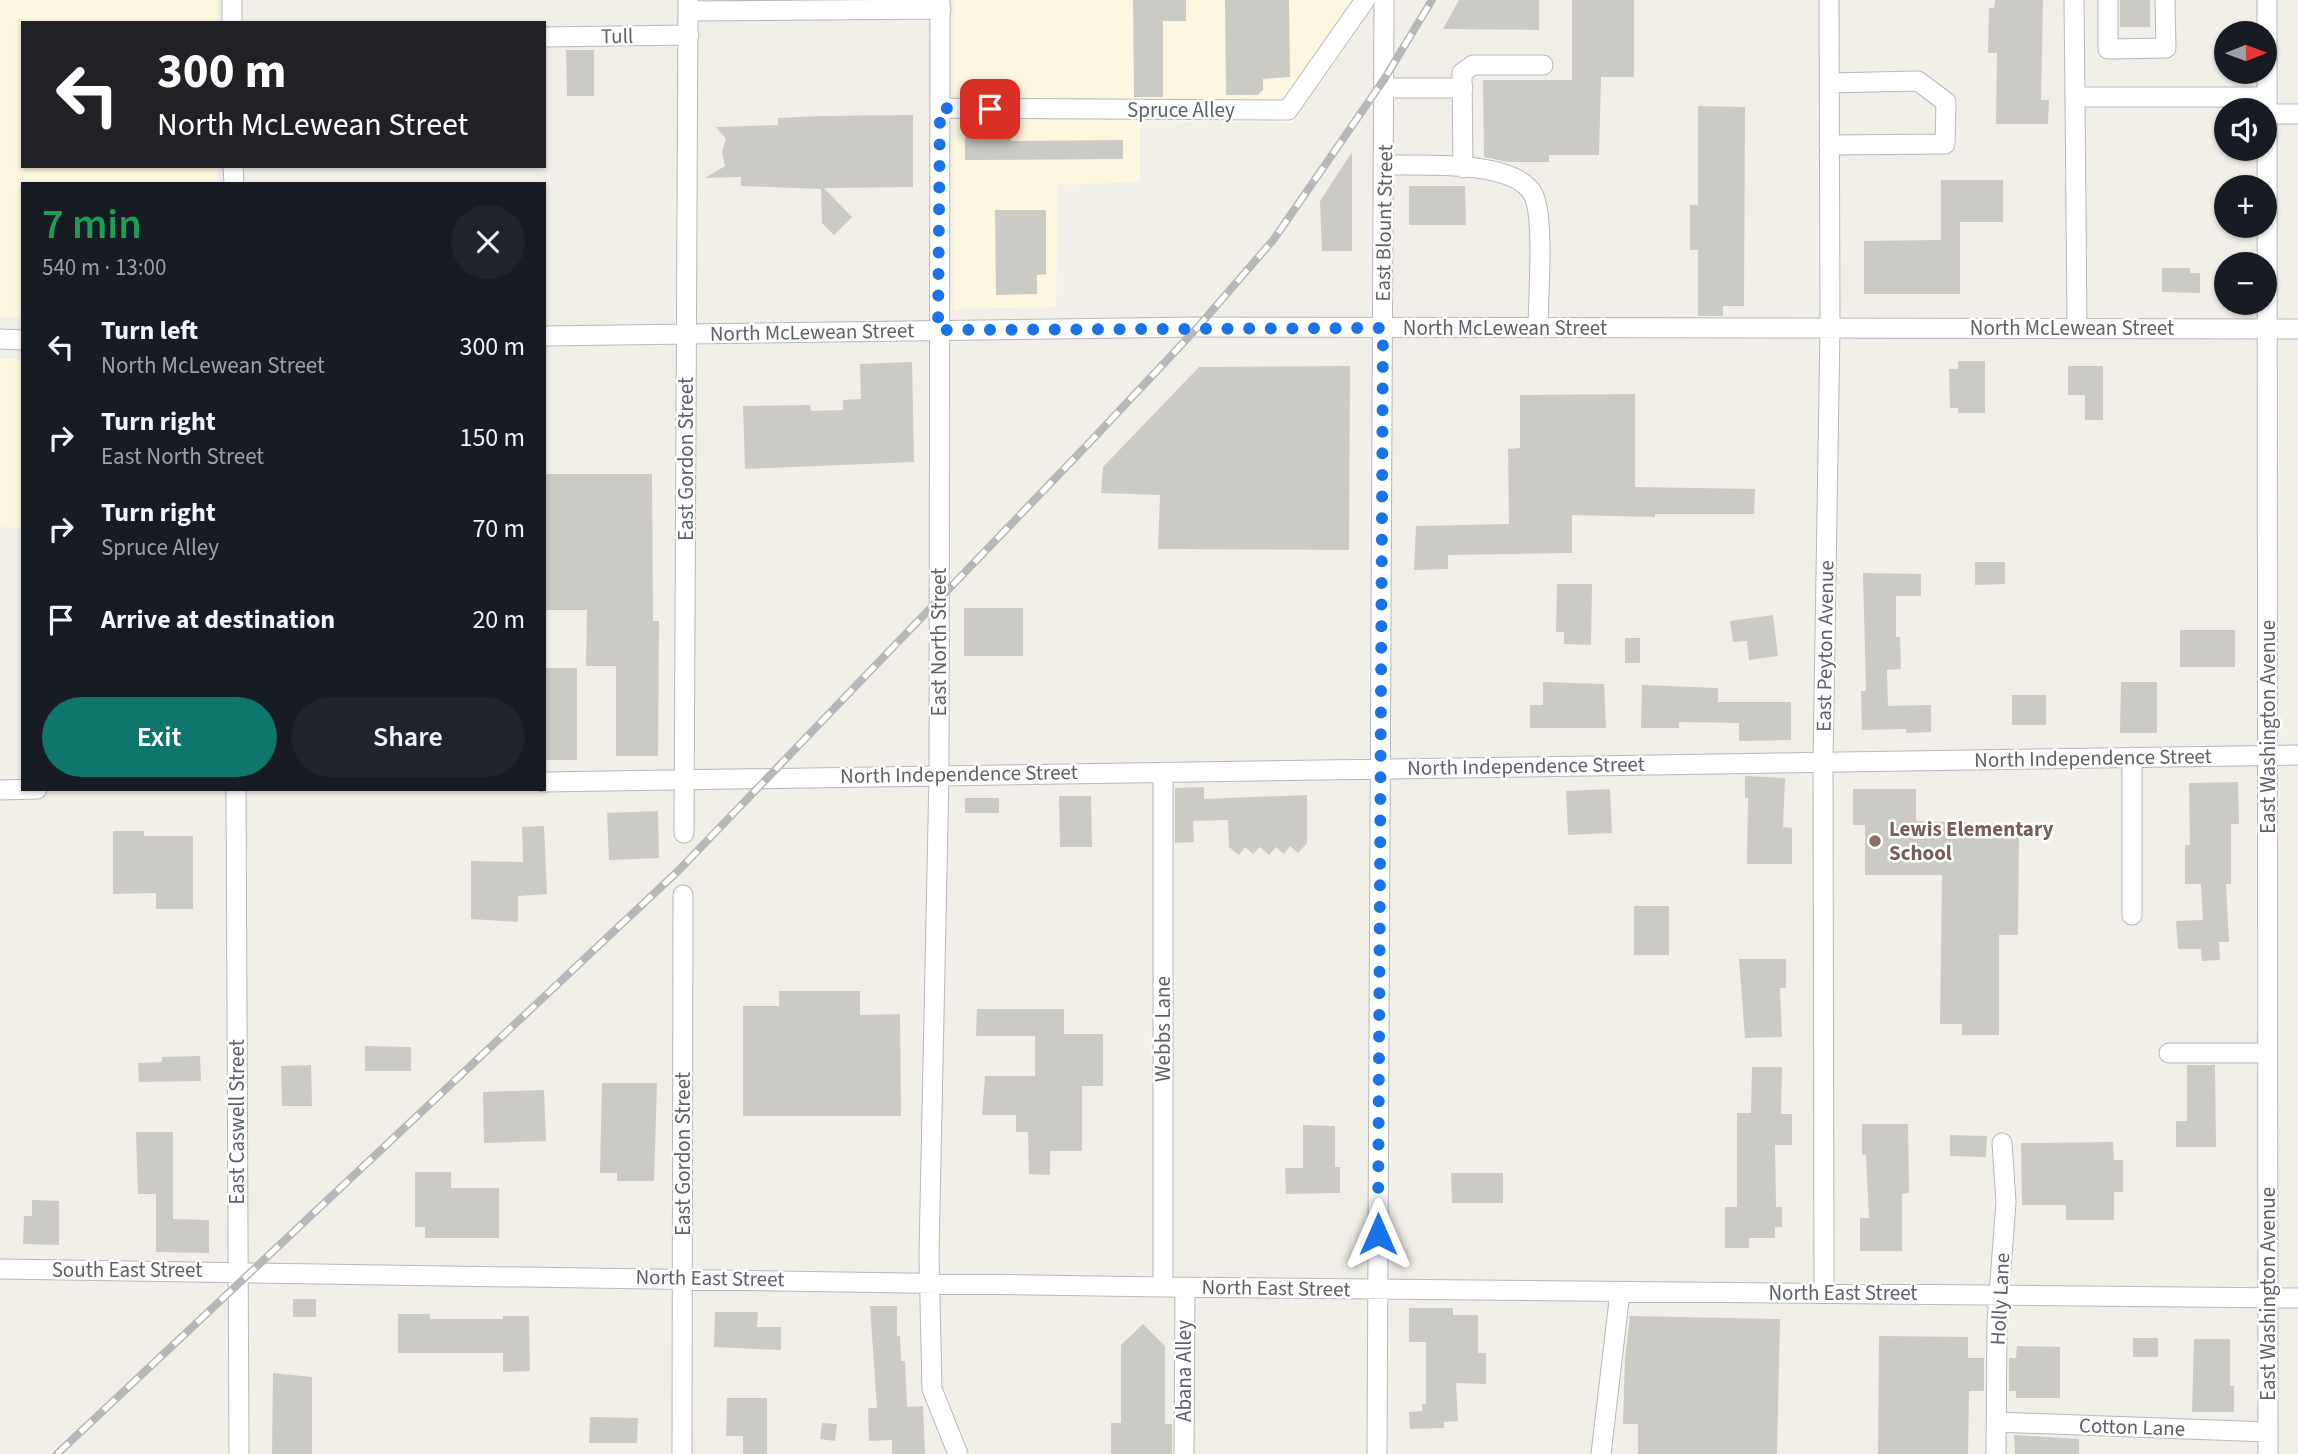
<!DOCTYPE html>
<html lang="en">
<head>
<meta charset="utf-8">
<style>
	:root { --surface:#171b24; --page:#20242c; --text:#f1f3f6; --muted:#9ea1a6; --accent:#0f766e }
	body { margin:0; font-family:"Source Sans 3",sans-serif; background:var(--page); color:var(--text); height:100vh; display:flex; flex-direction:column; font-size:26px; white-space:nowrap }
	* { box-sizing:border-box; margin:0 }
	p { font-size:23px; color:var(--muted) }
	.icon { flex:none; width:38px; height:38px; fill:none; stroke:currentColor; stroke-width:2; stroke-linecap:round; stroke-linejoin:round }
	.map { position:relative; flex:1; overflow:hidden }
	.panel { position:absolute; left:21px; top:182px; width:525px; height:609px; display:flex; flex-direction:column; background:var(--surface); border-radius:0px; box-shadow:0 2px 5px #0004 }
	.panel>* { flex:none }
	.guide { position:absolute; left:21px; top:21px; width:525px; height:147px; border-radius:0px; box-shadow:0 2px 5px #0004; background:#202124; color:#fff; overflow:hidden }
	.needle { width:46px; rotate:89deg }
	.buttons { position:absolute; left:2214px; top:21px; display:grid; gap:14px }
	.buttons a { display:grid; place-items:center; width:63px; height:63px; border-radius:50%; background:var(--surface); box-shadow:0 2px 5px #0004; font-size:35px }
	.pin { position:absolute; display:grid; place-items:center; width:60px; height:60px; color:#fff; margin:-30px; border-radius:14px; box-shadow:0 4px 10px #0006 }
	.me { position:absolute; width:77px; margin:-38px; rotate:0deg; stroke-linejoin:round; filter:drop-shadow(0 0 5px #0008) }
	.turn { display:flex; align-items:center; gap:24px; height:147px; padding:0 21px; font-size:32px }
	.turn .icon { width:91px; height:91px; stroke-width:2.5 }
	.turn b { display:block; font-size:49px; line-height:60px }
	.round { display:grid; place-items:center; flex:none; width:74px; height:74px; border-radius:37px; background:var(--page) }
	.headline { display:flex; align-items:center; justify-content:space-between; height:119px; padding:0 21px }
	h1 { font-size:42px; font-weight:600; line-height:52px; color:#1e9e55 }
	.cta { display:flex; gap:14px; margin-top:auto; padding:14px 21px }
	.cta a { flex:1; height:80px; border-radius:42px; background:var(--accent); color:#fff; font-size:28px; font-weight:600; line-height:80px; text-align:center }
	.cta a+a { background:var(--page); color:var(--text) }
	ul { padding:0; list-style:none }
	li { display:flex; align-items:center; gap:21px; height:91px; padding:0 21px }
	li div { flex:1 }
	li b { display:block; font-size:26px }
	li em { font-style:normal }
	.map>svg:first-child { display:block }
	.commercial { fill:#fef7e0 }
	.building { fill:#cccac5 }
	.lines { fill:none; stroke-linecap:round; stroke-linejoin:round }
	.minor-casing { stroke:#b5b8bc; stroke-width:21 }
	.minor { stroke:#fff; stroke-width:19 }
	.rail-casing { stroke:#b6b7b8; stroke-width:8 }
	.rail { stroke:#fff; stroke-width:5; stroke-dasharray:16; stroke-linecap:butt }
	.route { stroke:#1a73e8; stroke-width:12; stroke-dasharray:0 21.6 }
	.education-dot { fill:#8d6e63; stroke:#fff; stroke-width:2.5 }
	.labels { text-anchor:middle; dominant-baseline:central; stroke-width:5; stroke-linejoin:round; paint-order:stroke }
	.street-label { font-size:21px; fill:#5f6368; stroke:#fff }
	.education-label { font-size:21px; font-weight:bold; fill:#785e54; stroke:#fff; text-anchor:start }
</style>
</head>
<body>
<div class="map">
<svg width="2298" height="1454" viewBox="0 0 2298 1454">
	<rect width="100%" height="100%" fill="#f1efe8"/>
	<path class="commercial" d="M0,0H218V23H23V166H218V184H23V317H0Z
		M954,0H1362V24L1292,123L1140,120V182L1058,185L1056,307L953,309Z
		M0,359H23V528L0,527Z"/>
	<path class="building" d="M1133,0H1186V21H1163V97H1134Z
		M1225,0H1289L1290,77L1263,79V90L1258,95H1226Z
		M1459,0H1539V30L1443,29Z
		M1572,0H1634V77H1601L1599,155H1549V162H1508L1484,157L1483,80H1572Z
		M1995,0H2043L2041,100H2049L2048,124H1996L1997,53H1988L1989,8H1994Z
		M2120,0H2150V27H2120Z
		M566,50H594V96H567Z
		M1698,106L1745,107L1744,306H1723V316H1698V250H1690V205H1698Z
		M913,115V187L824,188L852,217L834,235L822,223L821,189L741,186V177L705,178L725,166L722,152L726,139L716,127L778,125V118L821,116Z
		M965,120L1011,121V141L1123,140V159L965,160Z
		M1352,152V251H1322L1320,201Z
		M1941,180H2003V222H1960V294H1864V241L1941,240Z
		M1409,186H1465L1466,225H1409Z
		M995,210H1046V274L1037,275V294L996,295Z
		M2162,268H2190V273H2200V293L2162,292Z
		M1958,361H1985V413H1958V408H1950L1949,369H1958Z
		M912,362L914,462L745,469L743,406L810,405L811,411L843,410V400L861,399L860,364Z
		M1350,366L1349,550L1158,549L1160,495L1101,493L1103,467L1199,367Z
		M2068,366H2103V420H2085V395H2068Z
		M1635,394V487L1755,489L1754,514H1655V517L1572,515V553L1448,555V569L1414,570L1416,526L1509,524L1508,449L1520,448V395Z
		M544,474H652L653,621H659L658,756H616V666H586L587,610H544Z
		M1975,562H2005V584L1975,585Z
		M1863,573L1921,574V596H1896V637H1900L1901,669L1887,670L1888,706L1931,705V732L1906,733V729L1862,730L1861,691H1866Z
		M1557,584H1592L1591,645L1564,644V632H1556Z
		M964,608H1023V656H964Z
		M1773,615L1778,656L1749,660L1747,641L1733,642L1730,621Z
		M2180,630H2235V667H2180Z
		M1625,638H1640V663H1625Z
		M544,668H577V760H544Z
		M1543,682L1604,684L1606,728H1530V705H1543Z
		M2121,682H2157V733H2120Z
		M1642,685L1718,688V702H1791V740L1739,741V723L1679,722V728H1641Z
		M2012,695H2046V725H2012Z
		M1745,776L1785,778L1783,827L1792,828V864H1747L1748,798H1745Z
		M2238,782L2239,824H2231V884H2226L2229,942H2219L2220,960L2202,961L2201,949H2178L2176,921L2203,920L2201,884H2185V845H2190L2189,783Z
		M1204,787V799L1307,795V843L1298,853L1290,846L1284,854L1276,847L1269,855L1260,847L1253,854L1245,847L1239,855L1229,847L1228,820L1193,821L1194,842L1175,843V788Z
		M1610,789L1612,833L1568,835L1566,791Z
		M1853,789H1916V821L2005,824L2004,836H2019L2018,935H1999V1035H1962V1024H1940L1942,875H1865V825H1853Z
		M1059,796H1091L1092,847H1060Z
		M965,798H999V813H965Z
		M658,811L659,858L609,860L607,813Z
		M544,826L547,894L518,896V922L471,919V861L523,862L522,827Z
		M113,831H144V836H193V909H156V893L113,894Z
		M1634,906H1669V955H1634Z
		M1739,959H1786V988H1780L1782,1037L1745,1038Z
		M779,991H860V1015L900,1014L901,1116H743V1006H779Z
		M977,1009H1064V1034H1103V1086H1082V1151H1050V1175L1029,1174L1028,1132H1016V1115H982L985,1076H1035V1036H976Z
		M365,1046L411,1047V1071H365Z
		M200,1056L201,1081L139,1082L138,1063L162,1062V1057Z
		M311,1065L312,1106H282L281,1066Z
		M2187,1065H2215L2216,1147H2176V1121H2187Z
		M1752,1067H1782L1781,1114H1792V1145H1775L1776,1207H1782V1227H1775V1238H1749V1248H1725V1207H1737V1113H1751Z
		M602,1083H657L654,1181H617V1173H600Z
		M544,1090L546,1141L484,1143L483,1092Z
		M1862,1124H1908L1909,1193L1902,1194V1251H1860V1218H1869L1866,1155H1862Z
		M1303,1125L1335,1126V1167H1340V1193L1286,1194L1285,1168H1303Z
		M136,1132H173V1219L209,1220V1253L156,1252V1194H138Z
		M1950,1135L1987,1136L1986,1157L1950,1156Z
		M2113,1142L2114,1160H2123V1192H2114V1220H2066V1205H2022L2021,1143Z
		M415,1172H451V1188H499V1238H425V1227H415Z
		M1451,1173H1503V1203H1452Z
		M32,1200L59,1201V1245L23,1244L24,1216H32Z
		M293,1299H316V1317H293Z
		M870,1306H897V1336H900L901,1361H905L907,1407L923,1406L925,1454H892V1440L869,1441L868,1408H877Z
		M1409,1308H1453V1315H1478V1353H1486V1384L1456,1383L1458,1421L1444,1422V1428L1410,1429L1409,1412L1422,1411V1404H1426V1342H1409Z
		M715,1312H758L757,1327H781V1350L714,1347Z
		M398,1314H430V1319H503V1316H529L530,1371L503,1372V1353H398Z
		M1630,1316L1780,1319L1777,1454H1638V1424H1623L1625,1358Z
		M1143,1324L1165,1346V1424H1172V1454H1111V1423H1121V1345Z
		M1879,1336L1968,1337V1358H1984V1391H1969L1968,1454H1878Z
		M2133,1338H2158V1357H2133Z
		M2194,1339H2230V1386H2234V1412H2192Z
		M2017,1346L2060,1347V1398H2016V1391H2009V1358H2016Z
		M273,1373L312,1377V1454H272Z
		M727,1398H767V1454H743V1436H726Z
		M590,1417L638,1418L637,1443H589Z
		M822,1423L837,1424L835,1441L820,1439Z
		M2014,1435L2079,1439V1454H2015Z"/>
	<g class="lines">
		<defs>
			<path id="minor" d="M232,0V23
				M940,0L939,775L929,1256L932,1389L958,1454
				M2074,0L2075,97H2267
				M2108,0V49L2166,48L2165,0
				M2267,0L2268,1454
				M688,11L941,9
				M544,37L689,35
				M1385,88H1463
				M2075,97L2077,328
				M940,108L1288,110L1365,0
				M2267,114H2298
				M1829,145L1945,144L1946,102L1918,81L1829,83
				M1384,165C1420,166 1514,159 1533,194C1545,217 1538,299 1538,328
				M233,166L234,184
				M1463,168L1462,73L1473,65H1543
				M544,336L1198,327L2298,329
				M0,339L23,340
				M2132,757V915
				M544,782L2298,755
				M236,789L239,1454
				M0,790L37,789
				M684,833L688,0
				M2169,1053H2268
				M0,1269L1163,1287L2298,1298
				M1163,1287V772
				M1824,1293L1823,761L1830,328L1829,0
				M1996,1422L2268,1432
				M682,1454L683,895
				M1184,1454L1185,1287
				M1377,1454L1384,0
				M1601,1454L1620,1292
				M1996,1454L1997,1321L2006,1202L2002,1143"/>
		</defs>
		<use href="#minor" class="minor-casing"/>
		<use href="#minor" class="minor"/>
		<defs>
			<path id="rail" d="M57,1454L678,871L1090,442L1198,327L1274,239L1385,78L1432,0"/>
		</defs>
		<use href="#rail" class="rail-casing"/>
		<use href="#rail" class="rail"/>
	</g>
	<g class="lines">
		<path class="route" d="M990,109L940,108L938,330L1383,328L1378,1234"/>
	</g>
	<circle class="education-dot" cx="1875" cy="841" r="7"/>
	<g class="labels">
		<g class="street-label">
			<text transform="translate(617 36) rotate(-1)">Tull</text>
			<text x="1181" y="110">Spruce Alley</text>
			<text transform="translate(1384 223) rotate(-89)">East Blount Street</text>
			<text x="1505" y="328">North McLewean Street</text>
			<text x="2072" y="328">North McLewean Street</text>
			<text transform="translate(812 332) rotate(-1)">North McLewean Street</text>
			<text transform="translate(686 459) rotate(-90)">East Gordon Street</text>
			<text transform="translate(939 642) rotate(-90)">East North Street</text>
			<text transform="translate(1825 646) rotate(-89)">East Peyton Avenue</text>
			<text transform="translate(2268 727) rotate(-90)">East Washington Avenue</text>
			<text transform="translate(2093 758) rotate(-1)">North Independence Street</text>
			<text transform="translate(1526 766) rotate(-1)">North Independence Street</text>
			<text transform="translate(959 774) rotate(-1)">North Independence Street</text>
			<text transform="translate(1163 1029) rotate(-90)">Webbs Lane</text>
			<text transform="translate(237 1122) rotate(-90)">East Caswell Street</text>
			<text transform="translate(683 1154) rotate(-90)">East Gordon Street</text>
			<text x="127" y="1270">South East Street</text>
			<text transform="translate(710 1278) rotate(1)">North East Street</text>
			<text transform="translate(1276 1288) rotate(1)">North East Street</text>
			<text x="1843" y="1293">North East Street</text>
			<text transform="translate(2268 1294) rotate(-90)">East Washington Avenue</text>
			<text transform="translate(2000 1299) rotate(-87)">Holly Lane</text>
			<text transform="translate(1184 1371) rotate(-90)">Abana Alley</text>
			<text transform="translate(2132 1427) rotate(2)">Cotton Lane</text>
		</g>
		<g class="education-label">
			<text x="1889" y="829">Lewis Elementary<tspan x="1889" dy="24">School</tspan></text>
		</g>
	</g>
</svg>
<div class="buttons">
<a><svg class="needle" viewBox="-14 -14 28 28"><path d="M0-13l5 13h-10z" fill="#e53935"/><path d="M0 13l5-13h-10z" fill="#9ea1a6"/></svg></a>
<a><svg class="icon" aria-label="sound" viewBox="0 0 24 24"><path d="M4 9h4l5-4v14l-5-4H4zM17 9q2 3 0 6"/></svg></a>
<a>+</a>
<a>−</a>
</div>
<div class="pin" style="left:990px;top:109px;background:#d93025"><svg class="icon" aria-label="arrive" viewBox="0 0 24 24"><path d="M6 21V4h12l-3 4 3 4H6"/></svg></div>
<svg class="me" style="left:1378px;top:1234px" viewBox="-20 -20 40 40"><path d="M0-17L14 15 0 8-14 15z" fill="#1a73e8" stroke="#fff" stroke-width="4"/></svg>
<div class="guide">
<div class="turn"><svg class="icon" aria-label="left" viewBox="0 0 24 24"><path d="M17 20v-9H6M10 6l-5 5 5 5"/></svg><div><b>300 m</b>North McLewean Street</div></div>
</div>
<section class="panel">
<div class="headline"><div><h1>7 min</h1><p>540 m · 13:00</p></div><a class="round"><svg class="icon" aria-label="close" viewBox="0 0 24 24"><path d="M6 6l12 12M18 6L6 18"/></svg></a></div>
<ul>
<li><svg class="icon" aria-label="left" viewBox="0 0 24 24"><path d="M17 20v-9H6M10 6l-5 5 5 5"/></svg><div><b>Turn left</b><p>North McLewean Street</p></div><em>300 m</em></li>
<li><svg class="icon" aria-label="right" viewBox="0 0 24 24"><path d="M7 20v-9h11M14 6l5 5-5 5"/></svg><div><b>Turn right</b><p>East North Street</p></div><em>150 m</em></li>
<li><svg class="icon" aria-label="right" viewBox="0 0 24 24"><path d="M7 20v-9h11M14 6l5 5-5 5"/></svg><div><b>Turn right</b><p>Spruce Alley</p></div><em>70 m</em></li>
<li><svg class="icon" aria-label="arrive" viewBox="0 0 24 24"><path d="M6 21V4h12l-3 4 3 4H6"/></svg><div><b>Arrive at destination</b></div><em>20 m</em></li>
</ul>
<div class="cta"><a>Exit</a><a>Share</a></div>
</section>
</div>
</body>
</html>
